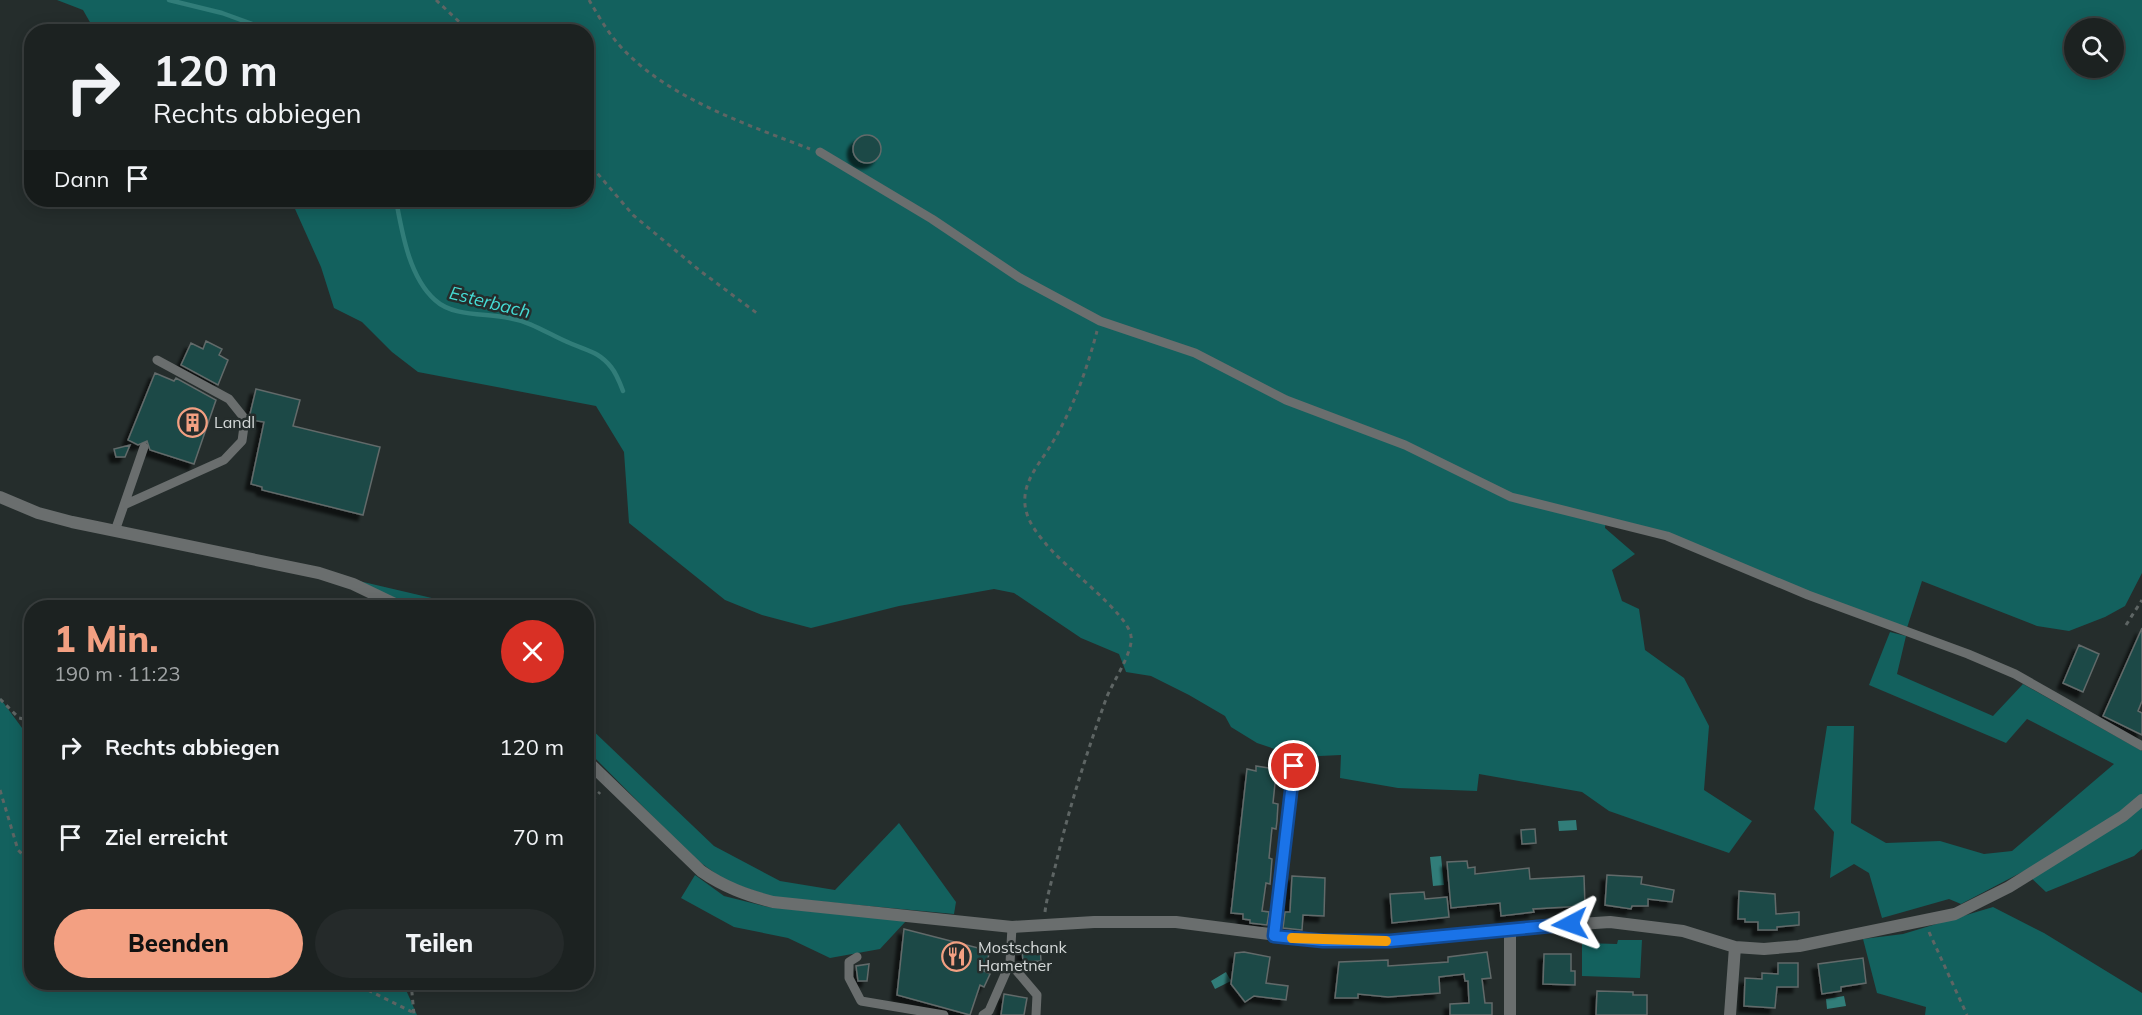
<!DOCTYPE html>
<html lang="de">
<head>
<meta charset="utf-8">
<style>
	:root { --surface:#1c2221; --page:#252a2a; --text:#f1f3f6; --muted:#a0a4a5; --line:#3a3f3f; --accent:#f3a082 }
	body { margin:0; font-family:Mulish,sans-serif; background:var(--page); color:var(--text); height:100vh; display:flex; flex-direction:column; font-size:22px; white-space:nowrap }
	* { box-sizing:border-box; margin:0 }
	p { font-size:20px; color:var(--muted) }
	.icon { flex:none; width:33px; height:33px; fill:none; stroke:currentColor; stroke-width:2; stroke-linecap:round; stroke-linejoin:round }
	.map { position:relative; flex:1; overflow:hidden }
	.drawer { position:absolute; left:24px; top:600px; width:570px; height:390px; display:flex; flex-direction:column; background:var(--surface); border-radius:24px; box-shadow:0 3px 15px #0003,0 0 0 2px var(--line) }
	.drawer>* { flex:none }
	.top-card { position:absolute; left:24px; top:24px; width:570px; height:183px; border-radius:24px; box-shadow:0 3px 15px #0003,0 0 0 2px var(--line); background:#1c2221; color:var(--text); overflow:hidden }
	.tools { position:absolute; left:2064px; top:18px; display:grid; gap:12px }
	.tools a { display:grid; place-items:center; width:60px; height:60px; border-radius:50%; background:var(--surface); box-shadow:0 3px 15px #0003,0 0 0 2px var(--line); font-size:30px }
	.pin { position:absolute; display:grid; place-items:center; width:51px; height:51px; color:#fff; margin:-26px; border:3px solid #fff; border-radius:50%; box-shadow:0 2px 6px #0007 }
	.me { position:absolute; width:66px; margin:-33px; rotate:266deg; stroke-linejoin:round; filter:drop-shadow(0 0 4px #0008) }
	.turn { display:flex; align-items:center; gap:21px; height:126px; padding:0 30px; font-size:27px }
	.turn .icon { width:78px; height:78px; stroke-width:2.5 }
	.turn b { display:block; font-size:42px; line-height:51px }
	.then { display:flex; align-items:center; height:57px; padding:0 30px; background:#0003; gap:12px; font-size:22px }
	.round { display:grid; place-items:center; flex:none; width:63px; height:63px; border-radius:32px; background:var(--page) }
	.overview { display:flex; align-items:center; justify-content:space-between; height:102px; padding:0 30px }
	h1 { font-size:36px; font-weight:800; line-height:45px; color:var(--accent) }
	.button { display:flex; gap:12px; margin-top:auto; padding:12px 30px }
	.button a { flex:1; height:69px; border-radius:36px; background:var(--accent); color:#111; font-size:24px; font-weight:800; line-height:69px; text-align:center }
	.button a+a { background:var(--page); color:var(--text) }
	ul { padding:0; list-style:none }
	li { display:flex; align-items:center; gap:18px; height:90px; padding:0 30px }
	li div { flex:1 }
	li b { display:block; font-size:22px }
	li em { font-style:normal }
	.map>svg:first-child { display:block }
	.green { fill:#13615e; fill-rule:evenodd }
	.water { fill:#317d79 }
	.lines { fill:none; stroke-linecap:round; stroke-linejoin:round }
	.stream { stroke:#317d79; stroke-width:4.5 }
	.building { fill:#1c4a47; stroke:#626a6a; stroke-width:1.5; filter:url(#shadow) }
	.path { stroke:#5e6564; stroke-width:3; stroke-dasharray:4.5 4.5; stroke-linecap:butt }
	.lane { stroke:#6a6e6e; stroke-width:9 }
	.street { stroke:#6a6e6e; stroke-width:12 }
	.route-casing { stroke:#114b97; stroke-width:15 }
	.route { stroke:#1a73e8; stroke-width:10 }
	.slow { stroke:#f59e0b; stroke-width:10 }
	.labels { text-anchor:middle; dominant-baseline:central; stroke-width:5; stroke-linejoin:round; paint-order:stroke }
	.poi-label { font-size:16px; fill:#d5d9d9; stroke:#252d2c; text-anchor:start }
	.water-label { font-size:18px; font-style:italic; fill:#45dbd4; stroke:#252d2c }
</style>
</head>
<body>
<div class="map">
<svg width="2142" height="1015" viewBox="0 0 2142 1015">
	<defs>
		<filter id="shadow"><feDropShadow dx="-5.5" dy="5.5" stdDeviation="1.5" flood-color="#0009"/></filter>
	</defs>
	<rect width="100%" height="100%" fill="#252d2c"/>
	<path class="green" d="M57,0H2142V573L2125,606L2105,617L2069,631L2037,626L1922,581L1906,631L1681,541L1606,518L1605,528L1635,554L1612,570L1622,601L1639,609L1645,650L1684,678L1709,726L1704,790L1752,821L1729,853L1609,811L1582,792L1479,774L1477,791L1398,788L1340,778L1341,755L1298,757L1257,743L1231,727L1225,716L1189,695L1151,676L1126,672L1119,654L1081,638L1014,593L994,589L899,606L811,628L762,615L725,600L629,523L624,452L596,406L418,372L392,352L362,322L334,308L321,267L291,200H586V32L95,31L83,10ZM2074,28H2114V68H2074Z
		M359,581L436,599L448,607H413Z
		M1890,632L1906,636L1897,674L1993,716L2023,684L2142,751V849L2134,856L2046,892L2024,871L1961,904L1949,899L1882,918L1869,873L1854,864L1830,878L1834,832L1814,809L1827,726H1854L1851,823L1886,843L1940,841L1984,854L2012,851L2114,764L2027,719L2006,743L1869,685Z
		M0,698L25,732L31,748L32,982L403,983L417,1015H0Z
		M586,724L714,846L780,881L835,890L899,823L956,902L954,914L773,897L726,881L694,858L587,750Z
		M695,875L724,896L768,907L906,921L880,949L830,958L788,938L734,927L681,898Z
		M1993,907L2044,933L2142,993V1015H1925L1926,1007L1877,993L1863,939L1903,934Z
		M1618,940H1642L1640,978L1582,976V943L1617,944Z"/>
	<path class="water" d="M1576,820L1577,830L1559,831L1558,821Z
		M1441,856L1444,885L1433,886L1430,857Z
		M1226,972L1231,981L1215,989L1211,981Z
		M1844,996L1846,1006L1827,1009L1826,999Z"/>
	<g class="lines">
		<path class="stream" d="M169,0L222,13L274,32
			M396,200C402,232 409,277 435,300C453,317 486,313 509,318C533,322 551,336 572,344C588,351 599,352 611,367C616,373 620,383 623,391"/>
	</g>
	<path class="building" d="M853 149a14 14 0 1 1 28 0a14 14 0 1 1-28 0Z
		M206,341L222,349L219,355L228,360L218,385L181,365L191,343L203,349Z
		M155,373L174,381L176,378L216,400L194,464L150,450L147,441L138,445L128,440Z
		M256,389L300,400L293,426L380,447L363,515L262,490V487L251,484L264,422L252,420L250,414Z
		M130,445L125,457H116L114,449Z
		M2142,628V701L2138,711L2142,713V735L2103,716Z
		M2079,645L2099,654L2083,692L2063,683Z
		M1256,766L1275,769L1276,774L1273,803L1278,804L1277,821L1276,829L1272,828L1269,858L1272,859L1270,884L1266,883L1262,911L1269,912L1267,925L1250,923V920L1243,919V914L1231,913L1247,769L1256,771Z
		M1535,829L1536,843L1522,844L1521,830Z
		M1467,861L1468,868L1475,867V874L1529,868L1530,879L1584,876L1585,906L1533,909L1534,912L1501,916L1500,903L1451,908L1447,862Z
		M1607,875L1642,877L1641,884L1674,890L1672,902L1648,899V906H1632L1631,909L1605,905Z
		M1292,876L1325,878L1324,916L1303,915L1302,930L1283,928L1285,912H1290Z
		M1739,891L1775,894L1776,914L1799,912V925L1777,927V930H1758V922H1745V919H1738Z
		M1424,892L1425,899L1447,897L1449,917L1392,923L1390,894Z
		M904,929L990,951L984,971L990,974L984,987L980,985L970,1015L897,995Z
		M1040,946L1041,961L1023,962L1022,947Z
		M1244,952L1270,957L1266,983L1288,986L1286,1000L1254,996L1245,1002L1231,984L1235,953Z
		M1487,952L1491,978L1482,979L1485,1003H1492V1015H1450V1004L1469,1003L1468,981H1465L1464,974L1439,977L1440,993L1388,997L1358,994V998H1335L1339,962L1388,960V966L1448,962V957Z
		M1544,954H1571V971H1575V985L1543,984Z
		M1863,958L1866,983L1841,987V991L1822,994L1818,964Z
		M1778,963H1798V987H1777L1775,1008L1744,1006L1745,978L1762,979V973L1778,974Z
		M869,964L867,981H858L856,966Z
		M1597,991L1633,992V995H1647V1015H1596Z
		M1004,994L1027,998L1024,1015H1001Z"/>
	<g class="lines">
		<path class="path" d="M436,0L470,32
			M589,0C598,15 608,33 620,46C667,98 746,124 810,149
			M586,160L633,215L699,270L758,314
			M2126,625L2142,600
			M0,699L19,718L32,721
			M0,790L18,850L32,864
			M586,807L600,792
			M1045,912C1047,895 1053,877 1057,859C1070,805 1087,752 1106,699C1112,683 1134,651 1131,636C1128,613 1063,566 1046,544C1034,530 1023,515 1025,496C1027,475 1044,458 1054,440C1074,406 1087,369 1097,331
			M1929,932L1967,1015
			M352,982L412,1012
			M411,982L414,1015"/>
		<path class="lane" d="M820,152L932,219L1020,278L1100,321L1195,353L1286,400L1405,445L1511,497L1667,536L1808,595L1968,654L2015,674L2142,746
			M124,505L224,460L242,441L245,419L229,399L157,360
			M115,531L144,447
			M857,957L849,962V978L861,1001L944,1015
			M1010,963L1037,995L1036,1015
			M983,1015L989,1011L1010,963L1012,927"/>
		<path class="street" d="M0,497L38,513L72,522L319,573L353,584L403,608
			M586,760L701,871C724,887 746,895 773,902L1012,927L1094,922H1176L1323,941L1411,940L1534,927L1610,922L1683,931L1735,947L1764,949L1799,946L1955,914L2009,887L2123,816L2142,800
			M1510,930V1015
			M1274,936L1294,766
			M1730,1015L1735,947"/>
	</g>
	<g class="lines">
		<defs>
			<path id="route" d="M1294,766L1274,936L1323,941H1390L1570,924"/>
		</defs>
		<use href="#route" class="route-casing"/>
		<use href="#route" class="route"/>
		<path class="slow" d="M1292,938L1386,941"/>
	</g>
	<defs>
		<symbol id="building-ring" viewBox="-11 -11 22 22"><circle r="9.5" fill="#252d2c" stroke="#f3a082" stroke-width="1.5"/><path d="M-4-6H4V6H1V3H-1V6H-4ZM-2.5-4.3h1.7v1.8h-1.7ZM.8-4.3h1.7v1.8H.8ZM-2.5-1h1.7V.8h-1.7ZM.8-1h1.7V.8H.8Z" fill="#f3a082"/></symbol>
		<symbol id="restaurant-ring" viewBox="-11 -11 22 22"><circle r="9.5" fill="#252d2c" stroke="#f3a082" stroke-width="1.5"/><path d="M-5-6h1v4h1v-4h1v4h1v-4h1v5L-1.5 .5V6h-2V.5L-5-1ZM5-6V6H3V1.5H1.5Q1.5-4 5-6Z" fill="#f3a082"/></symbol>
	</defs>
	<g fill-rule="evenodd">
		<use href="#building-ring" x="176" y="406" width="33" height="33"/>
		<use href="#restaurant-ring" x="940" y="940" width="33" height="33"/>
	</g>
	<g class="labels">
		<g class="poi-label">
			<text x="214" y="422">Landl</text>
			<text x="978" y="947">Mostschank<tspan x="978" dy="18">Hametner</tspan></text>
		</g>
		<g class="water-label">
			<text transform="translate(490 302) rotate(14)">Esterbach</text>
		</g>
	</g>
</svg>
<div class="tools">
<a><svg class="icon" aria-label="search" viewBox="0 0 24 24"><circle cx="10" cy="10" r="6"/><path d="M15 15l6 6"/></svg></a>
</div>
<div class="pin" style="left:1294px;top:766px;background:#d93025"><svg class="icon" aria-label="arrive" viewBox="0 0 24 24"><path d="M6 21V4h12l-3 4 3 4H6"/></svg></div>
<svg class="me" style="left:1570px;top:924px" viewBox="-20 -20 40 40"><path d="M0-17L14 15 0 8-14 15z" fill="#1a73e8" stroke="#fff" stroke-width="4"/></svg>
<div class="top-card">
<div class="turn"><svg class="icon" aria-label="right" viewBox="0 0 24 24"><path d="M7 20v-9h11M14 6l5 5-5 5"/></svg><div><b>120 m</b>Rechts abbiegen</div></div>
<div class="then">Dann<svg class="icon" aria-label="arrive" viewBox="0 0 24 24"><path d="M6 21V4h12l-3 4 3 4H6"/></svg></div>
</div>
<section class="drawer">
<div class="overview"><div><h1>1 Min.</h1><p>190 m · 11:23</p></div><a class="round" style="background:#d93025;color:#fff"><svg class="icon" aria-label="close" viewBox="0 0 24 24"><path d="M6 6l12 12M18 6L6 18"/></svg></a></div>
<ul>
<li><svg class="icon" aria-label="right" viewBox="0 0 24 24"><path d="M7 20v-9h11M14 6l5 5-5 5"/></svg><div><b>Rechts abbiegen</b></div><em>120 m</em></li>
<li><svg class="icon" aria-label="arrive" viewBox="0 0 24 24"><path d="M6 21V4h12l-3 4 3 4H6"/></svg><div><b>Ziel erreicht</b></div><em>70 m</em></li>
</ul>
<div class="button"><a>Beenden</a><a>Teilen</a></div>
</section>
</div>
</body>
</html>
